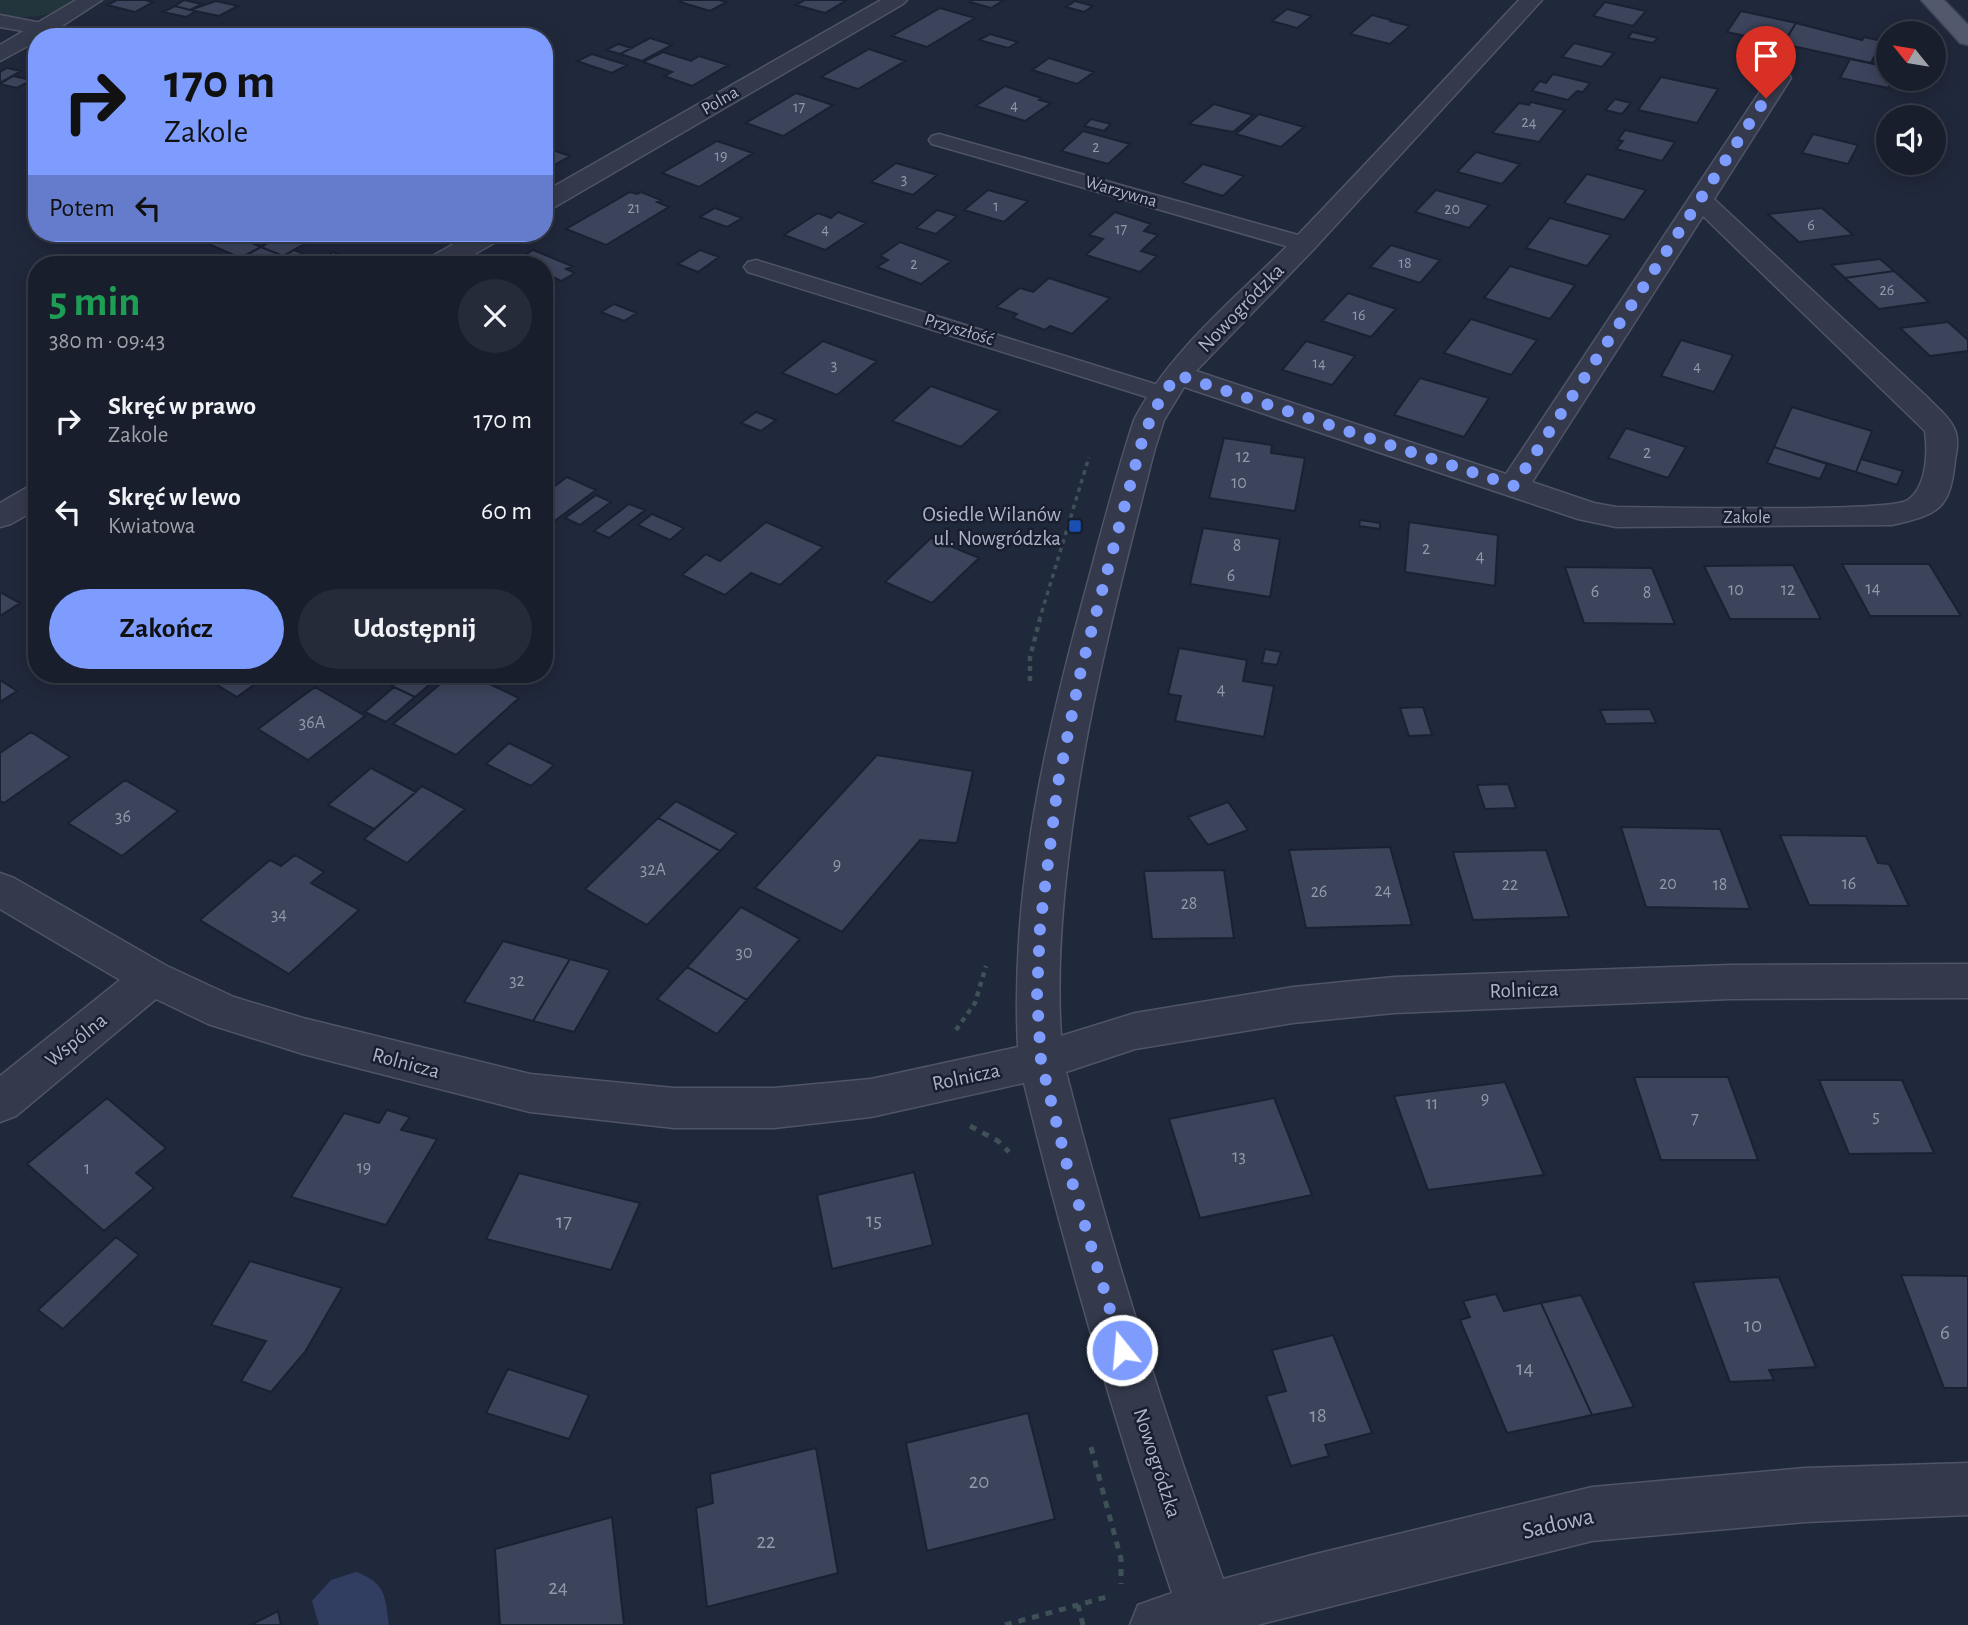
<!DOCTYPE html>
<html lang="pl">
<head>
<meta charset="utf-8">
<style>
	:root { --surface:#181e2c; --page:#252b38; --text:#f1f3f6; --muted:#9fa2a9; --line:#363c48; --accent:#7d9cfe }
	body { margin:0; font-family:"Alegreya Sans",sans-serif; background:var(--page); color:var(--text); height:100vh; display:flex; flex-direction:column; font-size:26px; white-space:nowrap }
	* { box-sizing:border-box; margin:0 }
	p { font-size:23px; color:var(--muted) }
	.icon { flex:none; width:38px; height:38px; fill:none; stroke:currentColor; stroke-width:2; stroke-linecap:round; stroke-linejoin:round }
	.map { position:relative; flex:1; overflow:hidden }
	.side { position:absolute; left:28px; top:256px; width:525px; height:427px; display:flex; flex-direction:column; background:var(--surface); border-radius:28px; box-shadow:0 4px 18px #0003,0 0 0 2px var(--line) }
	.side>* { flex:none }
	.hud { position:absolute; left:28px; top:28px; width:525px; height:214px; border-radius:28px; box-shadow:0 4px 18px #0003,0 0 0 2px var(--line); background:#7d9cfe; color:#111; overflow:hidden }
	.needle { width:46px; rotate:300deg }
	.buttons { position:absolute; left:1876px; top:21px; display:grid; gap:14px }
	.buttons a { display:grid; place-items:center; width:70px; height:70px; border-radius:50%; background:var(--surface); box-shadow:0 4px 18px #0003,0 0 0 2px var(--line); font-size:35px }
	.pin { position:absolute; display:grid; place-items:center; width:60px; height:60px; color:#fff; margin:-72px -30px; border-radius:50% 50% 50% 0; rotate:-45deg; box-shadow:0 0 7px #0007 }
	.pin .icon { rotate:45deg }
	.me { position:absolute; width:77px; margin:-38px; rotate:343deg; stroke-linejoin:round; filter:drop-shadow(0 0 5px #0008) }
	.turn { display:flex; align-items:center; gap:24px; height:147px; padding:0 21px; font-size:32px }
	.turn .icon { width:91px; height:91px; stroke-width:2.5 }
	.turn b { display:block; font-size:49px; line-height:60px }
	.then { display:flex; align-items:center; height:66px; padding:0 21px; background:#0003; gap:14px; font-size:26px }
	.round { display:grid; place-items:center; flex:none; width:74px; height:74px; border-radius:37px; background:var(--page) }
	.overview { display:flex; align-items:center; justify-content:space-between; height:119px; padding:0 21px }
	h1 { font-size:42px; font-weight:700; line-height:52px; color:#1e9e55 }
	.button { display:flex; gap:14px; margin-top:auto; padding:14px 21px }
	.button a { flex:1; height:80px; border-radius:42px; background:var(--accent); color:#111; font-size:28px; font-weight:700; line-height:80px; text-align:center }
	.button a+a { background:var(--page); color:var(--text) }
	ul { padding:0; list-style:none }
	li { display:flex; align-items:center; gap:21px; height:91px; padding:0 21px }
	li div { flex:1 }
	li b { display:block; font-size:26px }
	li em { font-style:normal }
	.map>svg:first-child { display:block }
	.green { fill:#22353c }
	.water { fill:#313e61 }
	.building { fill:#3c445c; stroke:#1b2132; stroke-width:2 }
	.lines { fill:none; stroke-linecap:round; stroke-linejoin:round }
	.lane-casing { stroke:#4f5566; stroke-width:3 }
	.street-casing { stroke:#4f5566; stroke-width:3 }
	.primary-casing { stroke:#3d4355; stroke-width:3 }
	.path-far2 { stroke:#3d5157; stroke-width:3.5; stroke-dasharray:4.5 4.5; stroke-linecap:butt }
	.path-far1 { stroke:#3d5157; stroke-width:4.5; stroke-dasharray:5 5; stroke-linecap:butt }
	.path { stroke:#3d5157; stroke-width:5; stroke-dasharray:7 7; stroke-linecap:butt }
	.lane { fill:#343a4c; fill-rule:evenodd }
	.street { fill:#343a4c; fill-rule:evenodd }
	.primary { fill:#52596c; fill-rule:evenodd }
	.route { stroke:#7d9cfe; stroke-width:12; stroke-dasharray:0 21.6 }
	.transit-dot { fill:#1a4fb4; stroke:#1a1f30; stroke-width:2.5 }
	.labels { text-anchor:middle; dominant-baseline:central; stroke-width:5; stroke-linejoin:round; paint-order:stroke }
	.far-number-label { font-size:16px; fill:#9299ad }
	.far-street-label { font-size:18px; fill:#afb5c8; stroke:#1a1f30 }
	.number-label { font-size:18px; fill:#9299ad }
	.street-label { font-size:21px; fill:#afb5c8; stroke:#1a1f30 }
	.poi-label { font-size:21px; fill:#afb5c8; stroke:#1a1f30; text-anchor:end }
	.near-number-label { font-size:21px; fill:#9299ad }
	.near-street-label { font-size:24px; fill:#afb5c8; stroke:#1a1f30 }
</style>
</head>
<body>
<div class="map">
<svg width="1968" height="1625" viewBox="0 0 1968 1625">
	<rect width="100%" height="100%" fill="#20283b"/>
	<path class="green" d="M0,0H80C53,16 31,20 0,15Z"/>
	<path class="water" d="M356,1572C386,1583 385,1596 389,1625H319L312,1601L331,1580Z"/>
	<path class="building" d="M117,0H145L153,2L135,12L107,5Z
		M184,0L202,4L190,10L175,6Z
		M683,0H719L727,2L710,11L680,2Z
		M805,0H847L825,13L796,5Z
		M973,0H1004L991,8L970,2Z
		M216,1L238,6L219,16L190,10Z
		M1075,1L1093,6L1084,12L1066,7Z
		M1605,2L1646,11L1633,26L1593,16Z
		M175,6L190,10L196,11L186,17L163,12Z
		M940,8L975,18L927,47L892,36Z
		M1287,9L1312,16L1297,28L1272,21Z
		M1741,11L1796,23L1783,44L1727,32Z
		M1372,15L1391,20L1390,21L1410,26L1390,44L1350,34Z
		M1796,23L1862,40L1864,37L1882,41L1871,63L1783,44Z
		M1632,32L1658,38L1653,43L1628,38Z
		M990,34L1018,42L1008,48L979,40Z
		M650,38L672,45L642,61L620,54Z
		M1574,43L1614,53L1602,67L1562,57Z
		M618,44L632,48L620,54L606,50Z
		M869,49L905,61L858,89L821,77Z
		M663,52L691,61L699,56L728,65L692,86L664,76L672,72L643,62Z
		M592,54L627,65L612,73L577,61Z
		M1049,58L1094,72L1077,84L1032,70Z
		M1850,59L1888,67V79H1893L1888,88L1840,78Z
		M7,68L21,71L0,83V72Z
		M1553,74L1590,83L1583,92L1577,91L1568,100L1532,91L1540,81L1546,83Z
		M13,76L32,80L17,88L0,84Z
		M1661,77L1718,89L1697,123L1638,110Z
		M1005,86L1041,98L1039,100L1051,103L1025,121L976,106Z
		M796,93L833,105L783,136L746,123Z
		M1615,99L1631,103L1622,114L1605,110Z
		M1531,102L1565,110L1539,142L1492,133L1519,103L1529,105Z
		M1214,104L1253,115L1233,132L1189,124Z
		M1259,114L1304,127L1281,147L1236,134Z
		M1091,119L1111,124L1104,131L1084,126Z
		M1625,130L1675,142L1662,161L1616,149L1623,141L1618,140Z
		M1083,131L1130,144L1108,164L1061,151Z
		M1813,134L1858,145L1848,164L1802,153Z
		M717,141L753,153L699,187L662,173Z
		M544,147L570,156L544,171Z
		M1476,152L1520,164L1502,184L1457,172Z
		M896,163L937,175L913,195L871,182Z
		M1203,164L1244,176L1223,196L1182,183Z
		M1587,174L1646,190L1624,220L1564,203Z
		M988,190L1028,201L1004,222L964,210Z
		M1436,190L1489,205L1469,228L1415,212Z
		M630,192L637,194L641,192L661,200L657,202L669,207L606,245L566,229Z
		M715,208L742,218L727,227L700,217Z
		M1822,208L1853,235L1799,242L1768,214Z
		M937,210L957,216L936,234L916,228Z
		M838,212L866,223L825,250L784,235L818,213L831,218Z
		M1115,212L1151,224L1144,231L1158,235L1141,251L1157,256L1140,272L1086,255L1103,239L1089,235Z
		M1550,218L1611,235L1587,266L1526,248Z
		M212,233H229L261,247L241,258L199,240Z
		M282,235L304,244L283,256L261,247Z
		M900,242L951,261L921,284L877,267L888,260L880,256Z
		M1391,245L1440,260L1420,283L1370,267Z
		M261,247L283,256L268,264H242L234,261Z
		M294,250L319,260L333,252L362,264H268Z
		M533,250L572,266L566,269L575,273L561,281L553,277L544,283V264H509Z
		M700,250L719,257L698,272L678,264Z
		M1880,259L1894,271L1845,278L1831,265Z
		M1510,266L1575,285L1550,319L1484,298Z
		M1894,271L1929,302L1879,309L1845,278Z
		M1049,278L1110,298L1072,334L1050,326L1045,330L1013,318L1017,314L996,307L1020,288L1033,292Z
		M1348,293L1396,309L1371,337L1322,321Z
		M614,304L637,313L624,321L601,312Z
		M1471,319L1537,340L1511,375L1444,353Z
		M1948,322L1968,340V351L1930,356L1900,328Z
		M1681,340L1733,355L1714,392L1661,376Z
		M823,341L877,361L837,395L782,373Z
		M1306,341L1355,356L1332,385L1282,370Z
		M1420,378L1489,398L1464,437L1394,415Z
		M931,386L1000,411L961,447L892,421Z
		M1792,407L1872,431L1856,472L1774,447Z
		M756,412L776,420L761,431L741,423Z
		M1626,428L1686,447L1668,478L1608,458Z
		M1224,438L1272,445L1271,453L1305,458L1295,511L1209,498Z
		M1774,447L1827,464L1820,479L1767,463Z
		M1861,459L1903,471L1897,485L1856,472Z
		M567,477L596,490L544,529V494Z
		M596,495L611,502L580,525L565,518Z
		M629,504L645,510L609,538L594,531Z
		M652,514L684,528L670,540L638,525Z
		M1360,520L1380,523V529L1359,526Z
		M766,522L823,547L780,585L751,573L725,595L682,575L706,554L720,561Z
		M1409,522L1498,535L1495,586L1405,572Z
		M1203,528L1280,539L1270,597L1190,584Z
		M931,538L979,558L932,603L885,582Z
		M1842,564H1929L1961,616H1870Z
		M1793,565L1821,619H1730L1704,566Z
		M1565,567L1652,568L1675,624L1584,623Z
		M0,592L20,603L0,616Z
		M1179,648L1247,660L1243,681L1274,686L1264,737L1175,721L1181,696L1168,694Z
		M1265,649L1281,652L1277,665L1262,663Z
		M199,674H269L237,697Z
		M406,674H442L415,697L392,686Z
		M452,674H468L519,698L456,755L393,724Z
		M0,680L17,691L0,702Z
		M315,687L365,716L308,760L258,729Z
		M394,687L415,697L386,722L365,712Z
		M1423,707L1432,735L1409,736L1400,708Z
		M1650,709L1656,723L1606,724L1600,710Z
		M31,732L70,757L4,803L0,801V753Z
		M509,743L554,765L531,786L486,764Z
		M877,755L973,771L957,843L920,840L842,932L755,888Z
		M371,768L416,792L374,829L328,805Z
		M125,780L178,811L122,856L68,823Z
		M1508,784L1516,808L1485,809L1477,785Z
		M422,786L465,809L407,863L364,839Z
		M676,801L737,833L720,851L658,818Z
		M1228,802L1248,830L1208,845L1188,817Z
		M658,818L720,851L647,925L585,889Z
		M1621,827L1720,829L1750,909L1646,907Z
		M1780,835L1866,836L1878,863L1889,864L1909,906L1809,905Z
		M1390,847L1412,925L1306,928L1289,850Z
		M1546,850L1569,917L1473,920L1453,852Z
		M295,855L324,872L311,883L359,910L289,974L200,920L270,860L281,866Z
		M1224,870L1234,938L1152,939L1144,871Z
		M741,907L800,939L747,1000L687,967Z
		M503,941L570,959L533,1021L464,1002Z
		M570,959L610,970L574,1032L533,1021Z
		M687,967L747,1000L717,1034L657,999Z
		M1634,1077H1728L1758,1160H1661Z
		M1819,1080H1902L1934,1153L1849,1154Z
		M1505,1082L1544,1175L1428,1190L1394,1096Z
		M107,1098L166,1148L136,1173L154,1188L104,1231L27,1164Z
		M1274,1098L1312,1195L1200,1218L1169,1119Z
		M387,1110L410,1117L401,1130L437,1139L386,1225L291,1197L344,1113L379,1123Z
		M914,1172L933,1245L832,1269L817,1195Z
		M519,1173L640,1203L611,1270L486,1239Z
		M116,1237L139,1255L63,1329L38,1310Z
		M250,1261L342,1288L305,1352L271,1392L241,1381L266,1341L211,1325Z
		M1901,1275L1968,1276V1388H1944Z
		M1779,1277L1816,1367L1769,1370L1774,1380L1730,1382L1693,1282Z
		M1496,1294L1504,1311L1541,1303L1592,1415L1507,1433L1460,1320L1470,1317L1463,1301Z
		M1581,1295L1634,1407L1592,1415L1541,1303Z
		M1333,1335L1372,1433L1325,1445L1329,1456L1291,1466L1266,1396L1286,1391L1272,1350Z
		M508,1369L589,1395L569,1439L486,1413Z
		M1028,1413L1055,1519L927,1551L906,1443Z
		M816,1448L838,1573L707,1607L696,1508L713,1503L710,1474Z
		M612,1517L624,1625H500L495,1549Z
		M278,1611L281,1625H251Z"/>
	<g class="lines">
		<defs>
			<path id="lane" d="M0,15L52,25L54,29L45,35L0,27Z
				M939,134L1312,239L1315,244L1312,249H1296L932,144L929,140L932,136Z
				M756,260L1171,389L1175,394L1171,399L1162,402L1153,399L748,272L744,267L748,262Z"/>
			<path id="street" d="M76,0H102L45,37H37V41L0,61V45Z
				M881,0H907L903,4L553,208L544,211V192Z
				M1519,0H1542L1313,250L1196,371L1506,474L1769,78L1772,73H1788L1791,78L1714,199L1926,396C1934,405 1949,416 1954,428C1959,438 1957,450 1955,460C1950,510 1939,514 1892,525L1616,527L1578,519L1184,387L1164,420L1155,448C1120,585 1084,720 1068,860C1061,919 1057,977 1061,1036L1135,1013L1293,987L1394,977L1730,965L1968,964V998L1730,999L1394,1013L1293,1023L1135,1049L1066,1072C1110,1243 1163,1413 1223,1579L1316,1554L1592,1487L1805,1468L1968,1463V1515L1805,1522L1592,1541L1257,1625H1130L1138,1605L1172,1593C1116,1426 1066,1255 1024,1083L871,1117L774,1128H674L530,1112L303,1054L208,1024L156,999L16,1116L0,1122V1076L120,980L0,909V873L14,878L167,966L234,997L303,1018L530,1074L674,1088H774L871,1079L1018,1047C1010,888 1047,730 1089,578C1103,525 1117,472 1134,420C1171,348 1240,295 1296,237C1371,159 1445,79 1519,0ZM1703,216L1925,431C1928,453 1927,486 1908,500C1890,513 1656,507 1616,507L1594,503L1532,482Z
				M473,233H505L501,239L457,264H425L429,258Z
				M37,485V509L11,524L0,527V503L26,488Z"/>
			<path id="primary" d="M1921,0H1944L1968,25V45L1960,43Z"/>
		</defs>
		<use href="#lane" class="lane-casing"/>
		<use href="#street" class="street-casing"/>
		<use href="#primary" class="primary-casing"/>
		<path class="path-far2" d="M1039,621L1089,457"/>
		<path class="path-far1" d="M1030,681V657L1040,619
			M956,1030L975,1003L986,966"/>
		<path class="path" d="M970,1126L998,1141L1009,1152
			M1091,1447L1121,1559V1584
			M1005,1625L1078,1605
			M1083,1625L1078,1605L1110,1596"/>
		<use href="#lane" class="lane"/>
		<use href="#street" class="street"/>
		<use href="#primary" class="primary"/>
	</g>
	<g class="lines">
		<path class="route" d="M1122,1350L1067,1165L1041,1061L1037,996L1040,927L1058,783L1081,670L1140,448C1149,420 1159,397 1178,375L1514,486L1766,98"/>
	</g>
	<rect class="transit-dot" x="1068" y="519" width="14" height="14" rx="3.5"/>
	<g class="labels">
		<g class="far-number-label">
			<text x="1014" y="105">4</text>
			<text x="799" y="107">17</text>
			<text x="1529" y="122">24</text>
			<text x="1096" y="147">2</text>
			<text x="721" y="156">19</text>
			<text x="904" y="179">3</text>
			<text x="996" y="206">1</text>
			<text x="634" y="208">21</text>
			<text x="1452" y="209">20</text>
			<text x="1811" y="225">6</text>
			<text x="825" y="229">4</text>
			<text x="1121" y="229">17</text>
			<text x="1405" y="263">18</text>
			<text x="914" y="264">2</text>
			<text x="1887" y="290">26</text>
			<text x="1359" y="315">16</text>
			<text x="1319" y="363">14</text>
			<text x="834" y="365">3</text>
			<text x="1697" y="366">4</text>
		</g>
		<g class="far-street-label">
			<text transform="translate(720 101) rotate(-30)">Polna</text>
			<text transform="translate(1121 192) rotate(16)">Warzywna</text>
			<text transform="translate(959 330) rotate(17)">Przyszłość</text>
			<text x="1747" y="518">Zakole</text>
		</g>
		<g class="number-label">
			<text x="1647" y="453">2</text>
			<text x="1243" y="457">12</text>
			<text x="1239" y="483">10</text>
			<text x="1237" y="546">8</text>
			<text x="1426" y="549">2</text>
			<text x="1480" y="557">4</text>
			<text x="1231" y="576">6</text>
			<text x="1873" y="589">14</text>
			<text x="1736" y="590">10</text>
			<text x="1788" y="590">12</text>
			<text x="1595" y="592">6</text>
			<text x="1647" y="593">8</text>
			<text x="1221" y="690">4</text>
			<text x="312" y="723">36A</text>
			<text x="123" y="817">36</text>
			<text x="837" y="865">9</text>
			<text x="653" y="870">32A</text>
			<text x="1668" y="884">20</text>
			<text x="1849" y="884">16</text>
			<text x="1510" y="885">22</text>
			<text x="1720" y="885">18</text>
			<text x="1383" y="891">24</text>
			<text x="1319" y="892">26</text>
			<text x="1189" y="904">28</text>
			<text x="279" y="915">34</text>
			<text x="744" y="953">30</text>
			<text x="517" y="981">32</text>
			<text x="1485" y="1099">9</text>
			<text x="1432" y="1104">11</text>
			<text x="1876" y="1117">5</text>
			<text x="1695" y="1119">7</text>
			<text x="1239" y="1157">13</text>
			<text x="364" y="1168">19</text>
			<text x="87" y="1169">1</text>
		</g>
		<g class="street-label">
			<text transform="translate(1241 308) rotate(-46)">Nowogródzka</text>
			<text transform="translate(1524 990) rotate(-2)">Rolnicza</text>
			<text transform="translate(76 1040) rotate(-39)">Wspólna</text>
			<text transform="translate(406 1063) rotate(15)">Rolnicza</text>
			<text transform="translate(966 1077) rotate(-12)">Rolnicza</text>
			<text transform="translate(1157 1463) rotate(72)">Nowogródzka</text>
		</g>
		<g class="poi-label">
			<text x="1061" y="514">Osiedle Wilanów<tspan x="1061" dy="24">ul. Nowgródzka</tspan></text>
		</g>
		<g class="near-number-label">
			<text x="874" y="1220">15</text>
			<text x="564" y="1221">17</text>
			<text x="1753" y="1325">10</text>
			<text x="1945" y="1332">6</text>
			<text x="1525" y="1368">14</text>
			<text x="1318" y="1415">18</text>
			<text x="979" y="1481">20</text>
			<text x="766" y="1541">22</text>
			<text x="558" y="1587">24</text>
		</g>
		<g class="near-street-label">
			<text transform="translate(1558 1524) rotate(-13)">Sadowa</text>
		</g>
	</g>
</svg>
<div class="buttons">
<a><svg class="needle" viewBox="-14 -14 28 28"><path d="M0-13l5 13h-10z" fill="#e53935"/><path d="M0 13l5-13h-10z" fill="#9fa2a9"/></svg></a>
<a><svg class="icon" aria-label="sound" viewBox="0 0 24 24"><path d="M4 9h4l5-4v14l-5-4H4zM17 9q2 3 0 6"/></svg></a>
</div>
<div class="pin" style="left:1766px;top:98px;background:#d93025"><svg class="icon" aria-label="arrive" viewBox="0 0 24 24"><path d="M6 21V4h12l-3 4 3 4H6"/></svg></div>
<svg class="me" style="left:1122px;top:1350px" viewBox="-20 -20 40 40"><circle r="17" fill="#7d9cfe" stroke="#fff" stroke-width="3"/><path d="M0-11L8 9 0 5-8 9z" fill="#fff"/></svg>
<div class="hud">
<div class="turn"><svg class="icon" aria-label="right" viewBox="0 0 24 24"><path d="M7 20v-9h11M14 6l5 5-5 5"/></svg><div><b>170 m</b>Zakole</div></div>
<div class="then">Potem<svg class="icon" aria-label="left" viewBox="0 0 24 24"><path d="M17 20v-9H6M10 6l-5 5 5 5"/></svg></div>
</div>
<section class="side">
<div class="overview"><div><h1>5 min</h1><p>380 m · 09:43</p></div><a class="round"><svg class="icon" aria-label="close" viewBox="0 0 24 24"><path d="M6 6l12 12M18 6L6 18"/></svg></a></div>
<ul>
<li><svg class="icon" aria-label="right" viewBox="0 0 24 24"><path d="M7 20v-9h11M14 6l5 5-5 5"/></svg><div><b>Skręć w prawo</b><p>Zakole</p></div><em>170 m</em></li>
<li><svg class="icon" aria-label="left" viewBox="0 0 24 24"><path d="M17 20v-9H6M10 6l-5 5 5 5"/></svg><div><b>Skręć w lewo</b><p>Kwiatowa</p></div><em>60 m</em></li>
</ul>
<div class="button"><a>Zakończ</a><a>Udostępnij</a></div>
</section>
</div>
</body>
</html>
